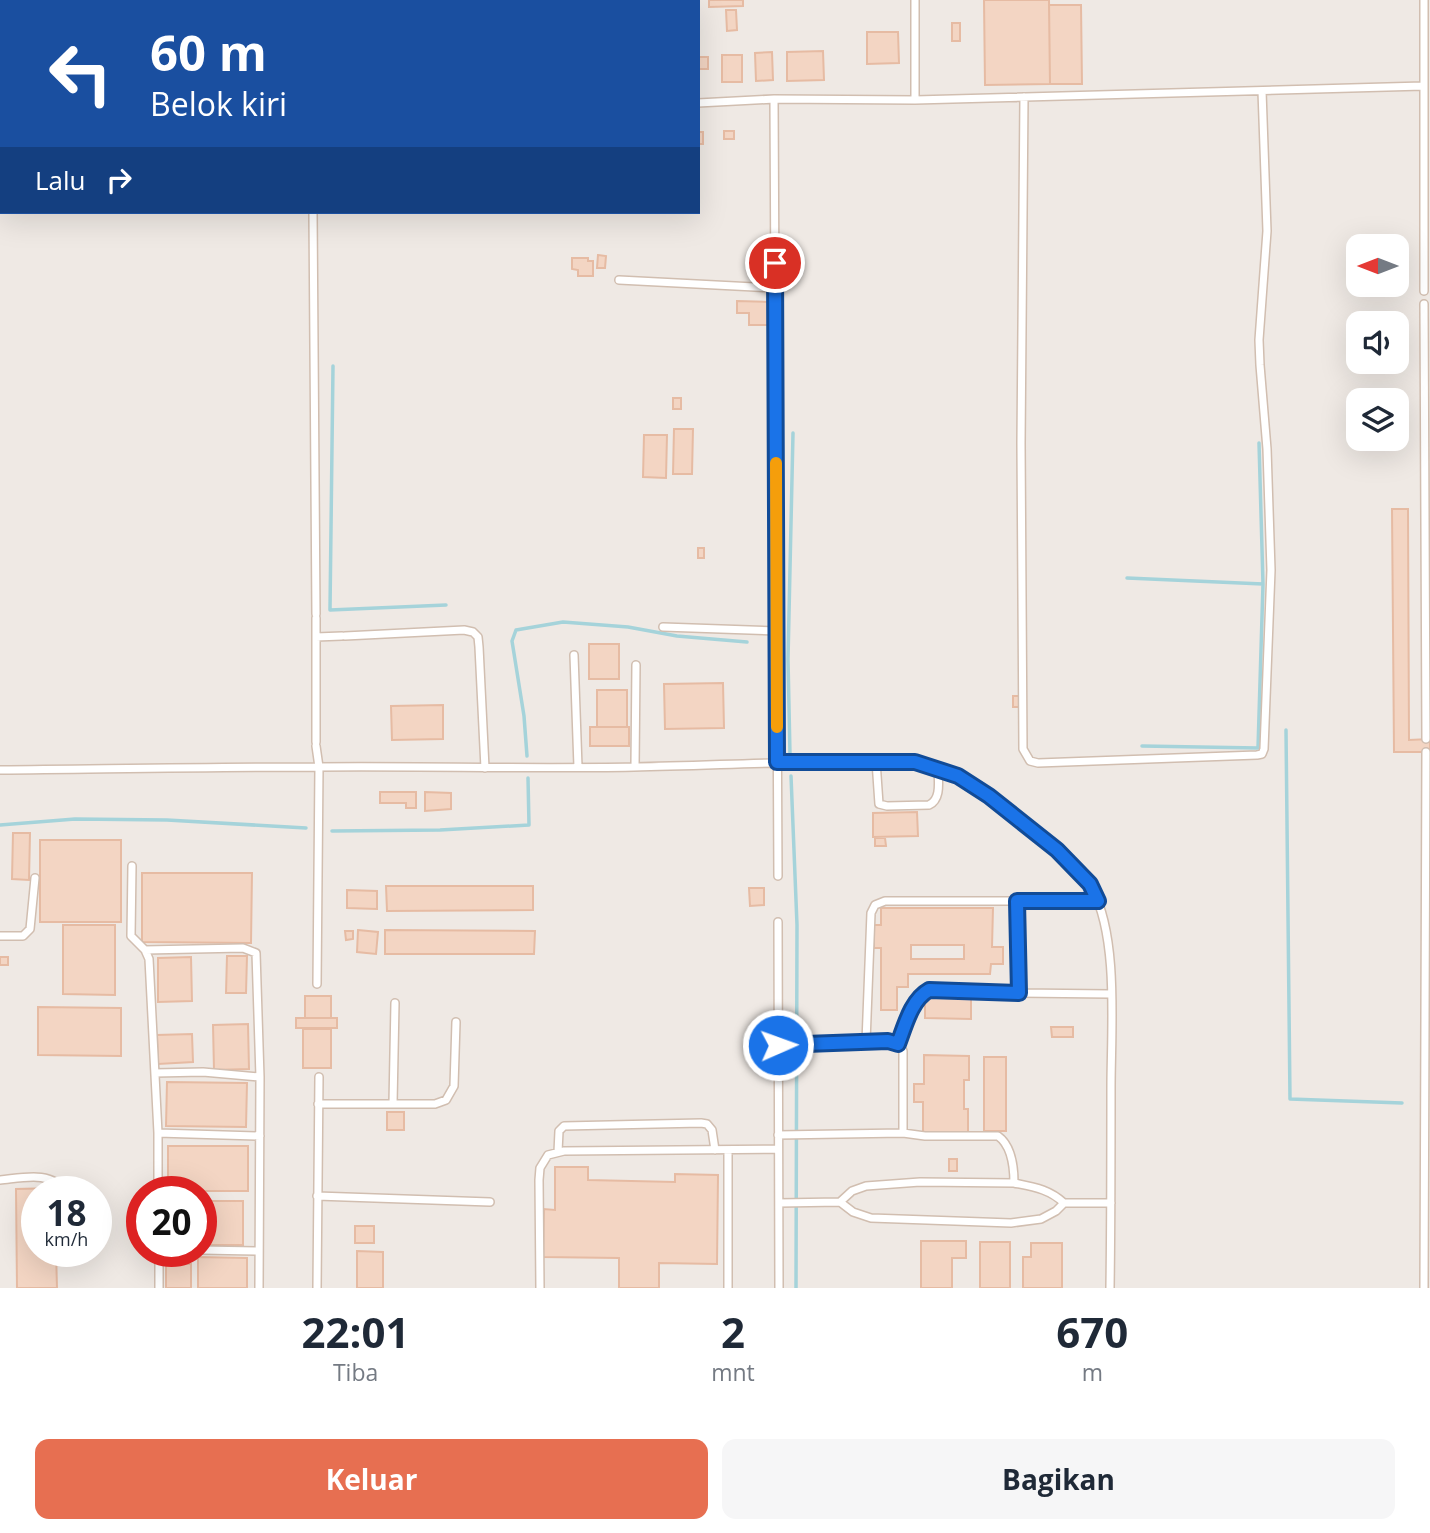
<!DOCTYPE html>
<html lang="id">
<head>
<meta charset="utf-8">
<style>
	:root { --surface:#fff; --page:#f6f6f7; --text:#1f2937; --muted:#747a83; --accent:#e76f51 }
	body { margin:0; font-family:"Open Sans",sans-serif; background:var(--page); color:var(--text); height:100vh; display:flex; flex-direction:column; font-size:26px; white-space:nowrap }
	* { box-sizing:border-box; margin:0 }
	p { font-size:23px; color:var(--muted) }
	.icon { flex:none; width:38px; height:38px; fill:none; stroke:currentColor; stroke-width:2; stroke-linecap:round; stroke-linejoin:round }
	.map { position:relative; height:1288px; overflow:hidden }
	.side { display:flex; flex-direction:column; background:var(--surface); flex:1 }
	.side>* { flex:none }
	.hud { position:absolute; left:0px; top:0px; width:700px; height:214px; box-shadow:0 7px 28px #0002; background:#1a4fa0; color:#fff; overflow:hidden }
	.needle { width:46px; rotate:270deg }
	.buttons { position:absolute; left:1346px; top:234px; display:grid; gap:14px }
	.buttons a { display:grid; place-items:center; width:63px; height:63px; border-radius:14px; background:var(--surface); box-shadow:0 7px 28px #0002; font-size:35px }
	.speed { position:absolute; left:21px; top:1176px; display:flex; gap:14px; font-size:35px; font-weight:700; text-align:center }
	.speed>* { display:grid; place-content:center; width:91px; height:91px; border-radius:50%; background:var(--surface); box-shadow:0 7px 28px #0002; line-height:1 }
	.speed small { font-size:18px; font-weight:400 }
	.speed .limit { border:10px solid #d22; background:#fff; color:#111 }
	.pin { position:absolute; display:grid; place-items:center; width:60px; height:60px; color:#fff; margin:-30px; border:4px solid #fff; border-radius:50%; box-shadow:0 2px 7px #0007 }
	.me { position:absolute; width:77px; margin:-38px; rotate:88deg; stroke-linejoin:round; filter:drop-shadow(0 0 5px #0008) }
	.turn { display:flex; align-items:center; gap:24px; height:147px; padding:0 35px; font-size:32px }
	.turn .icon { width:91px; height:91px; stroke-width:2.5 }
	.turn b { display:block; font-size:49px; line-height:60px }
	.then { display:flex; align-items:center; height:66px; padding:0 35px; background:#0003; gap:14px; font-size:26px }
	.eta { display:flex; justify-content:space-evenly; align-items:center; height:119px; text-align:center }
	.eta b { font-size:42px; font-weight:700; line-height:49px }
	.cta { display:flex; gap:14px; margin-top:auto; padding:14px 35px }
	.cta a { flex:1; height:80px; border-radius:14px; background:var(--accent); color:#fff; font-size:28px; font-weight:700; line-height:80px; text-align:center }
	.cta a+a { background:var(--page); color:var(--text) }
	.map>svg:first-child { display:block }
	.industrial { fill:#efe9e4; fill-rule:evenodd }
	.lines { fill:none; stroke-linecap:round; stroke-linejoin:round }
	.stream { stroke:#a5d3da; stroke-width:3.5 }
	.building { fill:#f3d5c3; stroke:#e6bba3; stroke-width:2; fill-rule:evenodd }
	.service-casing { stroke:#d1beb0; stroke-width:10 }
	.service { stroke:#fff; stroke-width:7 }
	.route-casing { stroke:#114b97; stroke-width:18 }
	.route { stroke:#1a73e8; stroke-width:12 }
	.slow { stroke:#f59e0b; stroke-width:12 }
</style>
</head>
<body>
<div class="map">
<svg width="1430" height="1288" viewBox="0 0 1430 1288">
	<rect width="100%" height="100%" fill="#fdf6ec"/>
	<path class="industrial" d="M0,0H1430V1288H0ZM2,2H698V212H2ZM1358,247H1396V285H1358ZM1358,324H1396V362H1358ZM1358,401H1396V439H1358ZM37,1192H96V1251H37ZM142,1192H201V1251H142Z"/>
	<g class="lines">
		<path class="stream" d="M0,78H2
			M333,366L330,610L446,605
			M1127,578L1263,584L1259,443
			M1286,730L1290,1099L1402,1103
			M1142,746L1258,748L1263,584
			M790,755L788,659L793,433
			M527,756L524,716L512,641L516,630L563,622L628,627L677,636L747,642
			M791,776L797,925L796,1288
			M0,825L75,819L167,820L306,828
			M332,831L440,830L529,825L528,778"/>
	</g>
	<path class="building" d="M709,0H743V6L709,7Z
		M984,0H1049L1050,84L985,85Z
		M1049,5H1081L1082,84H1050Z
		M726,10H736L737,30L727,31Z
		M952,23H960V41H952Z
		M867,32H898L899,63L867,64Z
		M823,51L824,80L787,81V52Z
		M772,52L773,80L756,81L755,53Z
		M722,55H742V82H722Z
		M698,57H708V69H699Z
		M724,131H734V139H724Z
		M698,132H703V144H698Z
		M598,255L606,256L605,268H597Z
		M572,258H588V261H593V276H578V270L572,269Z
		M758,263H771L770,278H757Z
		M737,301L769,302L768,325H749V313H737Z
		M673,398H681V409H673Z
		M674,429H693L692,474H673Z
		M644,435H667L666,478L643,477Z
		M1392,509H1408L1409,740L1430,739V752H1394Z
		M698,548H704V558H698Z
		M589,644H619V679H589Z
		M723,683L724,728L665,729L664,684Z
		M597,690H627V727H597Z
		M1013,696H1020V707H1013Z
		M443,705V739L392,740L391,706Z
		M590,727H629V746H590Z
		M380,792H416V808H406V803H380Z
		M425,792L451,793V809L425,811Z
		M917,812L918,836L873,837V813Z
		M13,833H30L29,880L12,879Z
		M875,838H885L886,846H875Z
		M40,840H121V922H40Z
		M142,873H252L251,943L142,942Z
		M386,886H533V910L387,911Z
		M749,888H764V905L750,906Z
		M347,890L377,891V909L347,908Z
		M881,908H993L992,947H1003V964H991L990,974H908V987H897V1010H881V948H874V925H881ZM911,945H964V959H911Z
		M63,925H115V995L63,994Z
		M358,930L378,932L376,954L357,952Z
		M385,930L535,931L534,954H385Z
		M345,931H353V939L346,940Z
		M227,956H247L246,993H226Z
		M0,957H8V965H0Z
		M191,957L192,1001L158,1002V958Z
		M305,996H331V1018H305Z
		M925,997L971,998V1019L925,1018Z
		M38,1007L121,1008V1056L38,1055Z
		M296,1018H337V1028H296Z
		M248,1024L249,1069L214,1070L213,1025Z
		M1051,1027H1073V1037H1052Z
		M303,1029H331V1068H303Z
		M192,1034L193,1062L158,1064L157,1035Z
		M924,1055L969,1056V1080H964V1109H968V1134H923V1102H914V1084H924Z
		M984,1057H1006V1131H984Z
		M167,1082L247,1083L246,1127L166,1126Z
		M387,1112H404V1130H387Z
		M168,1146H248V1191H168Z
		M949,1159H957V1171H949Z
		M555,1167H588V1180L675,1182V1174L718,1175L717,1264L659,1263V1288H619V1258L543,1257L544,1209L555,1210Z
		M56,1188V1192H37V1251H56L57,1288H17L16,1189Z
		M201,1201H243V1245H201Z
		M355,1226H374V1243H355Z
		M921,1241H966V1258H952V1288H921Z
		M980,1242H1010V1288H980Z
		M1031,1243H1062V1288H1023V1257H1031Z
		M357,1251L383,1252V1288H357Z
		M198,1257L247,1258V1288H198Z
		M166,1264H191V1288H166Z"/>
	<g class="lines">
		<defs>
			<path id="service" d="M648,0V2
				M313,2V0
				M1024,97L1021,443L1023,749L1030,761L1038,763L1257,755L1262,754L1264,749L1271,570L1267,449L1260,365L1259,340L1267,231L1262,91
				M774,99L778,876
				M915,100V0
				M698,103L774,99L915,100L1423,86
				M0,105H2
				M313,212L316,614
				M619,280L775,288
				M1424,291V0
				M1424,304L1426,739
				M316,618V742
				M663,627L777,631
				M345,636L464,630L473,632L478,637L479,647L485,768
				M316,637L342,636
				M574,655L578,767
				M316,746L319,767L317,984
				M876,761L879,804L887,806L929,805C942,799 938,780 938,768
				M635,767L636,665
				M0,770C106,769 211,767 317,767C423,766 528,769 634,767C701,766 768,762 835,762C868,761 903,758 935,767C975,778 1072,852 1092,889C1119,937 1111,1032 1111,1087C1111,1154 1111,1221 1110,1288
				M132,866L131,936L145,950L149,959L158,1133
				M1017,901L1019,993L1110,994
				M778,922L779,1288
				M0,936H23L30,929L35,878
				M145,950L243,948L256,953L260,1077L259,1288
				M866,1042L871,913L875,905L885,901H1099
				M898,1044C905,1026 911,1000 929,990L1019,993
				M778,1045L888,1041L898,1044L903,1051V1133L778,1135
				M155,1073L203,1072L260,1077
				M318,1104H435L446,1100L454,1086L456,1022
				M393,1104L395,1003
				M903,1133L925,1136H998C1012,1146 1014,1167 1014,1183C1034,1187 1049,1189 1064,1203H1111
				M728,1150V1288
				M558,1152L559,1131L564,1126L701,1123L707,1124L712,1130L715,1150
				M0,1180C22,1178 52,1170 65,1192
				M158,1192V1133L260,1136
				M317,1196L490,1202
				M840,1202L853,1212L871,1218L1011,1223L1041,1219L1056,1211L1064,1203
				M779,1203L840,1202L852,1191L866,1186L920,1182L1014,1183
				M201,1250L259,1251
				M159,1251V1288
				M317,1288L319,1077
				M540,1288L539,1180L540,1168L548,1155L564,1151L778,1149
				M1424,1288L1426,752"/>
		</defs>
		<use href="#service" class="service-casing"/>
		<use href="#service" class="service"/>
	</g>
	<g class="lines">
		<defs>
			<path id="route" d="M775,263L777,762H915L958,776L989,796L1057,850L1090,884L1098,901H1017L1019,993L929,990C911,1000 905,1026 898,1044L888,1041L778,1045"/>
		</defs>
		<use href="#route" class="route-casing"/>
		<use href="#route" class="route"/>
		<path class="slow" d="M776,463L777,727"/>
	</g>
</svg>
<div class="buttons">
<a><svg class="needle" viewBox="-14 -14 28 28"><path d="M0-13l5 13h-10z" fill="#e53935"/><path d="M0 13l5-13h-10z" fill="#747a83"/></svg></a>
<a><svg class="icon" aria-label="sound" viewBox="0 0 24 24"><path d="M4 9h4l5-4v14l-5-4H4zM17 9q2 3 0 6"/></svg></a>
<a><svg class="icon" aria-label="layers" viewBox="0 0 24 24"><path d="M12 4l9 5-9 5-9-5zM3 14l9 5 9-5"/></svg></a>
</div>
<div class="speed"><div>18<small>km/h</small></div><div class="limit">20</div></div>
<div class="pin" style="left:775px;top:263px;background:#d93025"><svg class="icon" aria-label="arrive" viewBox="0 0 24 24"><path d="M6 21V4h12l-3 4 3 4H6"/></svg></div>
<svg class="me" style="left:778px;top:1045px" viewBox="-20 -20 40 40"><circle r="17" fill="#1a73e8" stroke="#fff" stroke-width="3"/><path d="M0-11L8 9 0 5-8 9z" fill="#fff"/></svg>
<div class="hud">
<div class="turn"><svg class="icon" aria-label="left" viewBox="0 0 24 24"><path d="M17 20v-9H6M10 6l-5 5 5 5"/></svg><div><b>60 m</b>Belok kiri</div></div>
<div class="then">Lalu<svg class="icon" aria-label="right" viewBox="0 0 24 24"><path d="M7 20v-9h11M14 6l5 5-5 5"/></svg></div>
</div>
</div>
<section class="side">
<div class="eta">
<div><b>22:01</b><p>Tiba</p></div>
<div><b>2</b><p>mnt</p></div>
<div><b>670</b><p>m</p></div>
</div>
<div class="cta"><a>Keluar</a><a>Bagikan</a></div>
</section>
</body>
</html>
